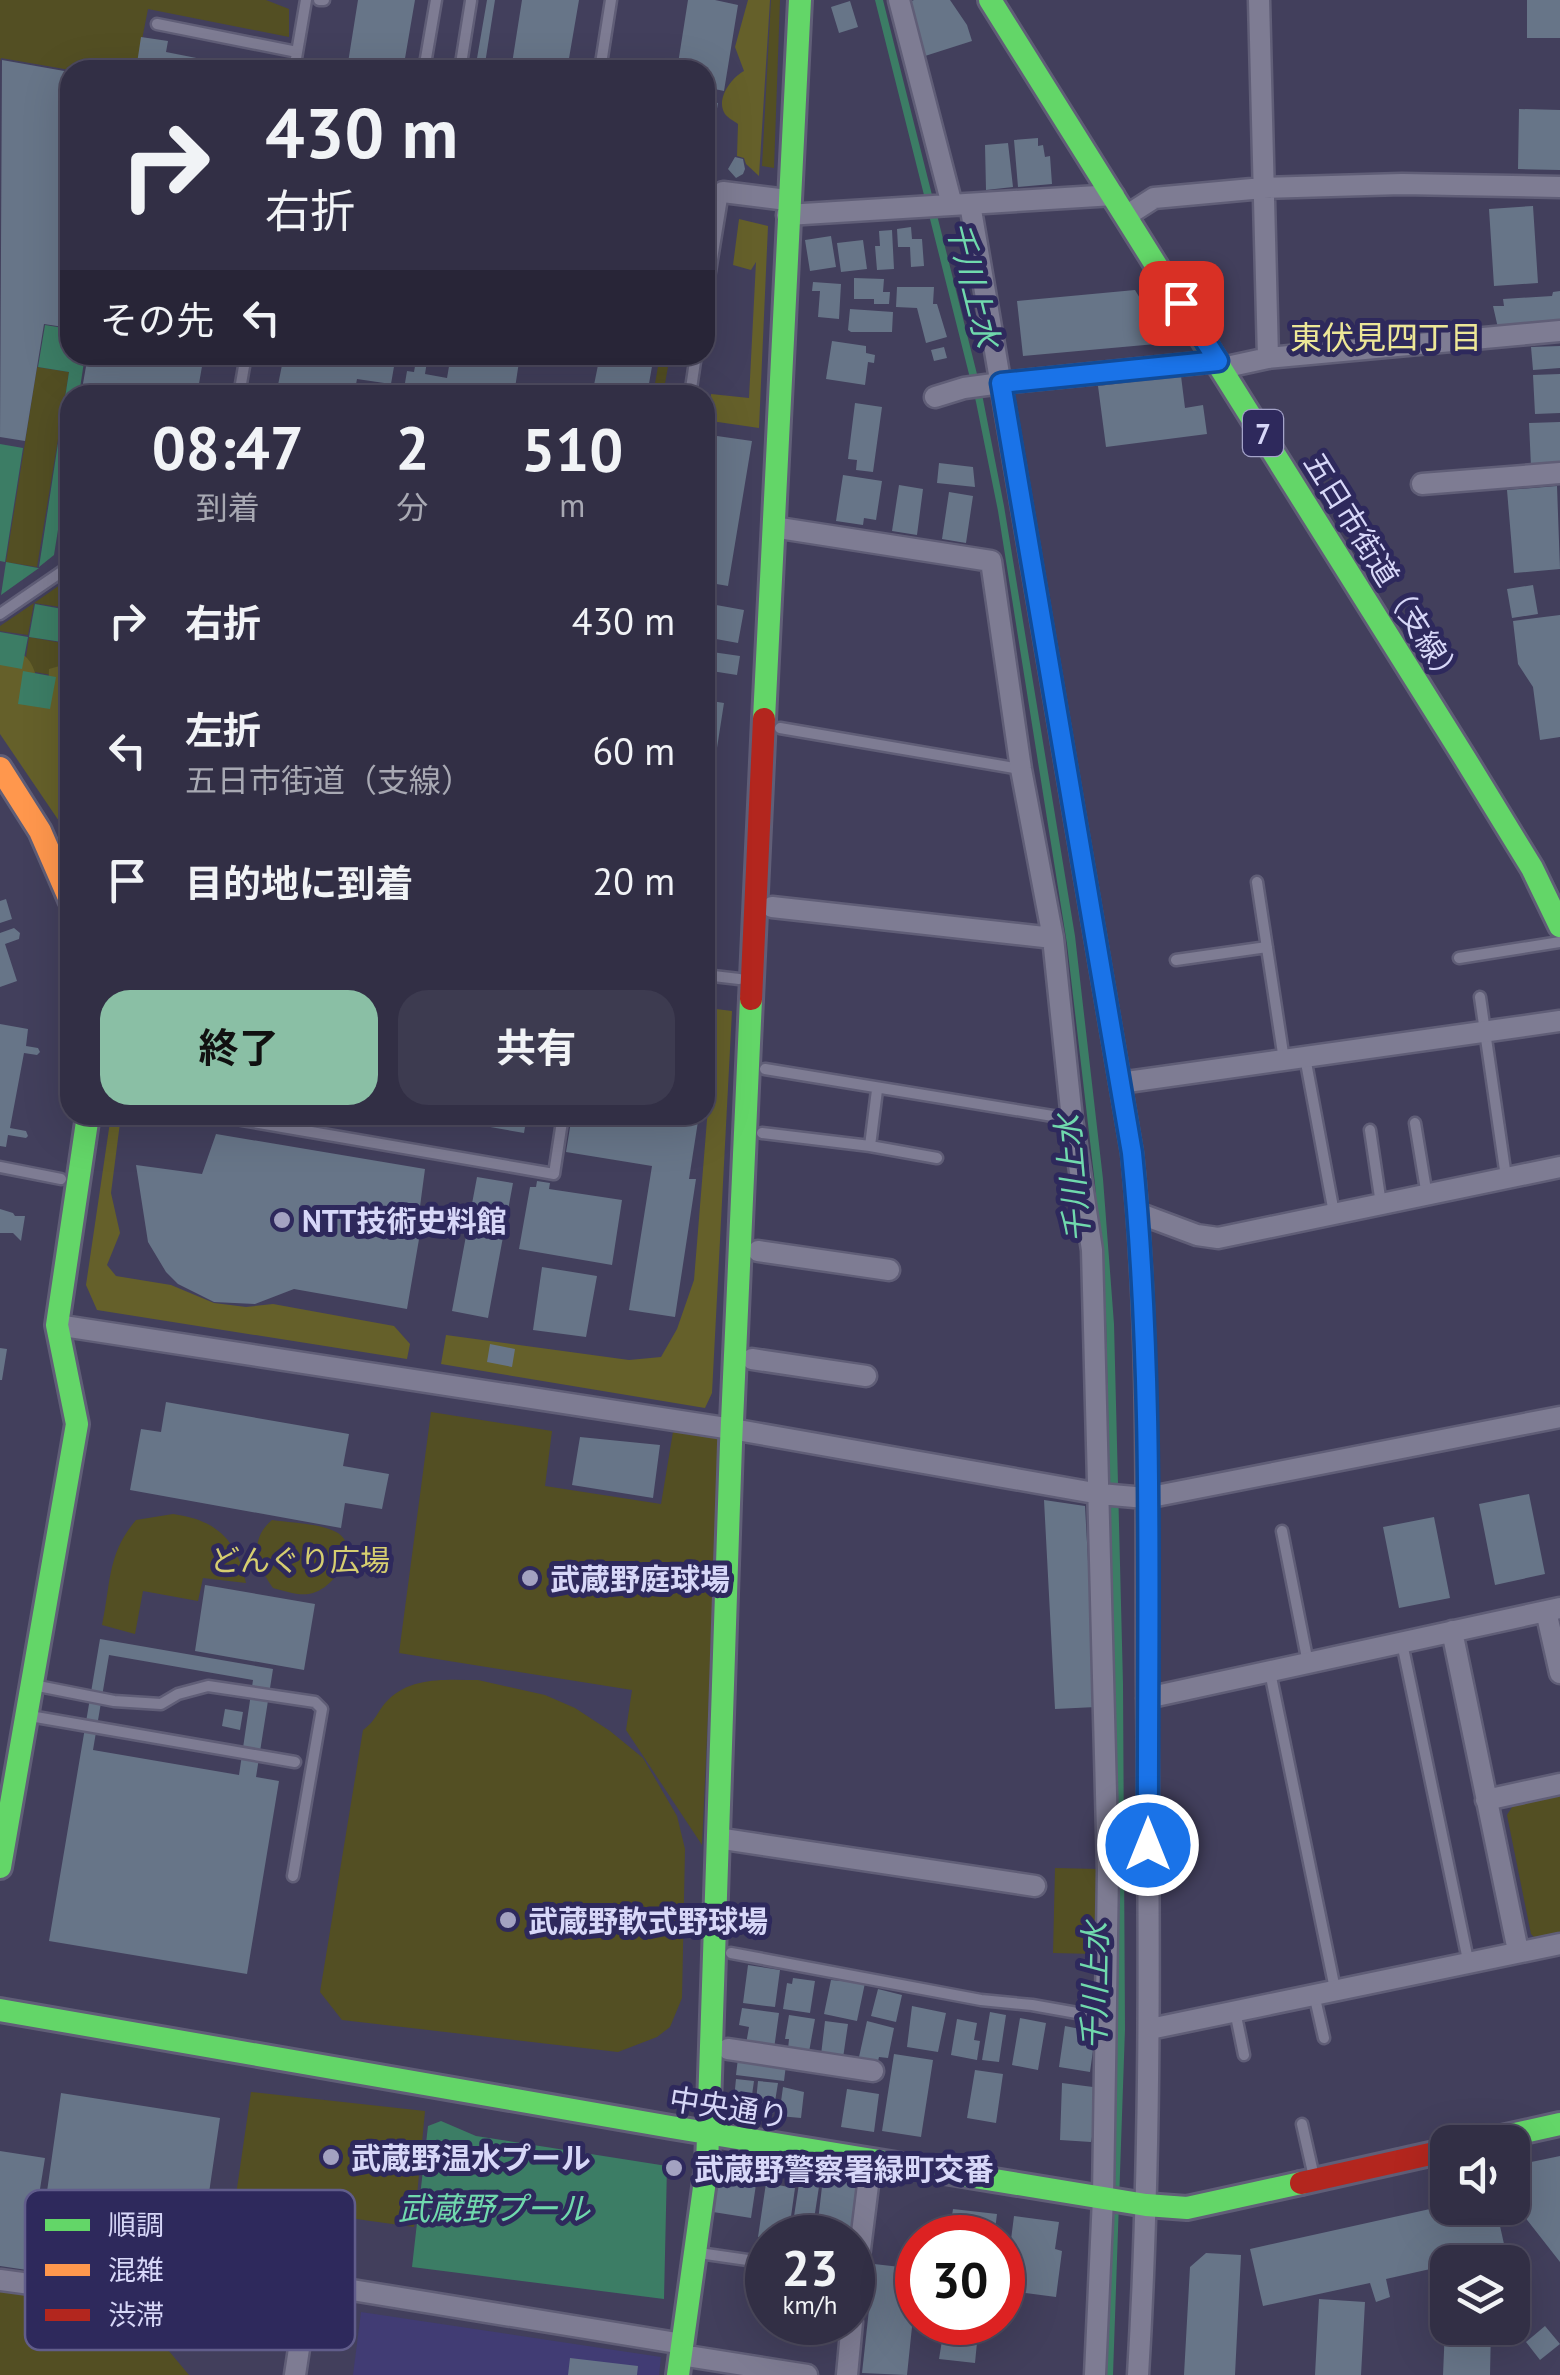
<!DOCTYPE html>
<html lang="ja">
<head>
<meta charset="utf-8">
<style>
	:root { --surface:#322f45; --page:#3d3b50; --text:#f1f3f6; --muted:#a8a9b3; --line:#4d4a5e; --accent:#8abfa5 }
	body { margin:0; font-family:"PT Sans","Noto Sans JP",sans-serif; background:var(--page); color:var(--text); height:100vh; display:flex; flex-direction:column; font-size:38px; white-space:nowrap }
	* { box-sizing:border-box; margin:0 }
	p { font-size:32px; color:var(--muted) }
	.icon { flex:none; width:55px; height:55px; fill:none; stroke:currentColor; stroke-width:2; stroke-linecap:round; stroke-linejoin:round }
	.map { position:relative; flex:1; overflow:hidden }
	.drawer { position:absolute; left:60px; top:385px; width:655px; height:740px; display:flex; flex-direction:column; background:var(--surface); border-radius:30px; box-shadow:0 10px 40px #0002,0 0 0 2px var(--line) }
	.drawer>* { flex:none }
	.banner { position:absolute; left:60px; top:60px; width:655px; height:305px; border-radius:30px; box-shadow:0 10px 40px #0002,0 0 0 2px var(--line); background:#322f45; color:var(--text); overflow:hidden }
	.controls { position:absolute; left:1430px; top:2125px; display:grid; gap:20px }
	.controls a { display:grid; place-items:center; width:100px; height:100px; border-radius:20px; background:var(--surface); box-shadow:0 10px 40px #0002,0 0 0 2px var(--line); font-size:50px }
	.speed { position:absolute; left:745px; top:2215px; display:flex; gap:20px; font-size:50px; font-weight:700; text-align:center }
	.speed>* { display:grid; place-content:center; width:130px; height:130px; border-radius:50%; background:var(--surface); box-shadow:0 10px 40px #0002,0 0 0 2px var(--line); line-height:1 }
	.speed small { font-size:25px; font-weight:400 }
	.speed .limit { border:15px solid #d22; background:#fff; color:#111 }
	.pin { position:absolute; display:grid; place-items:center; width:85px; height:85px; color:#fff; margin:-42px; border-radius:20px; box-shadow:0 5px 15px #0006 }
	.me { position:absolute; width:110px; margin:-55px; rotate:0deg; stroke-linejoin:round; filter:drop-shadow(0 0 8px #0008) }
	.turn { display:flex; align-items:center; gap:35px; height:210px; padding:0 40px; font-size:45px }
	.turn .icon { width:130px; height:130px; stroke-width:2.5 }
	.turn b { display:block; font-size:70px; line-height:85px }
	.then { display:flex; align-items:center; height:95px; padding:0 40px; background:#0003; gap:20px; font-size:38px }
	.eta { display:flex; justify-content:space-evenly; align-items:center; height:170px; text-align:center }
	.eta b { font-size:60px; font-weight:700; line-height:70px }
	.cta { display:flex; gap:20px; margin-top:auto; padding:20px 40px }
	.cta a { flex:1; height:115px; border-radius:30px; background:var(--accent); color:#111; font-size:40px; font-weight:700; line-height:115px; text-align:center }
	.cta a+a { background:var(--page); color:var(--text) }
	ul { padding:0; list-style:none }
	li { display:flex; align-items:center; gap:30px; height:130px; padding:0 40px }
	li div { flex:1 }
	li b { display:block; font-size:38px }
	li em { font-style:normal }
	.map>svg:first-child { display:block }
	.built { fill:#413c74 }
	.green { fill:#534f23 }
	.forest { fill:#65602a }
	.water { fill:#3c7d65 }
	.building { fill:#677588; fill-rule:evenodd }
	.lines { fill:none; stroke-linecap:round; stroke-linejoin:round }
	.lane-casing { stroke:#605e77; stroke-width:15 }
	.street-casing { stroke:#605e77; stroke-width:25 }
	.fast-casing { stroke:#605e77; stroke-width:28 }
	.slow-casing { stroke:#605e77; stroke-width:28 }
	.jam-casing { stroke:#605e77; stroke-width:28 }
	.lane { stroke:#7e7c93; stroke-width:10 }
	.street { stroke:#7e7c93; stroke-width:20 }
	.fast { stroke:#63d668; stroke-width:22 }
	.slow { stroke:#ff974d; stroke-width:22 }
	.jam { stroke:#b3261e; stroke-width:22 }
	.route-casing { stroke:#114b97; stroke-width:25 }
	.route { stroke:#1a73e8; stroke-width:18 }
	.poi-dot { fill:#a3a2c1; stroke:#2e295c; stroke-width:4 }
	.labels { text-anchor:middle; dominant-baseline:central; stroke-width:10; stroke-linejoin:round; paint-order:stroke }
	.shield { fill:#2e295c; stroke:#a4a3c9; stroke-width:2.5 }
	.shield-label { font-size:28px; font-weight:bold; fill:#d7d7f8 }
	.street-label { font-size:30px; fill:#d7d7f8; stroke:#2e295c }
	.poi-label { font-size:30px; font-weight:bold; fill:#d7d7f8; stroke:#2e295c; text-anchor:start }
	.park-label { font-size:30px; fill:#d6ce70; stroke:#2e295c }
	.water-label { font-size:32px; font-style:italic; fill:#70d9ad; stroke:#2e295c }
	.neighbourhood-label { font-size:32px; fill:#ede797; stroke:#2e295c }
	.key { fill:#2e295c; stroke:#615d8b; stroke-width:2.5 }
	.key-label { font-size:28px; fill:#d7d7f8 }
</style>
</head>
<body>
<div class="map">
<svg width="1560" height="2375" viewBox="0 0 1560 2375">
	<rect width="100%" height="100%" fill="#423f5c"/>
	<path class="built" d="M361,2312L661,2357L659,2375H353Z"/>
	<path class="green" d="M0,0H266L289,9V37L148,9L136,70H70L1,58L0,61Z
		M771,0H780L774,168L762,166Z
		M660,355H670L663,395H653Z
		M37,367L69,372L37,567L6,562Z
		M70,578L67,608L34,603Z
		M34,603L28,635L0,631V626Z
		M29,637L62,643L57,676L24,670Z
		M431,1412L552,1431L545,1486L661,1504L673,1432L721,1437L702,1845L626,1730L632,1690L399,1653Z
		M173,1514C217,1520 237,1540 246,1583L203,1578L198,1601L143,1591L135,1634L102,1625C111,1583 107,1554 136,1520Z
		M272,1520C291,1523 319,1523 336,1532C363,1546 334,1588 313,1593C301,1597 285,1591 273,1588C257,1566 248,1540 272,1520Z
		M478,1680L545,1695L575,1708L610,1731L643,1758L677,1816L685,1849L682,1998L670,2027L657,2037L618,2052L342,2020L320,1992L363,1730C377,1720 377,1711 388,1700C412,1676 447,1680 478,1680Z
		M1560,1794V1934L1536,1939L1531,1934L1507,1815L1514,1804Z
		M1055,1868L1098,1869L1096,1954L1053,1953Z
		M251,2092L425,2111L414,2227L235,2202Z
		M0,2286L114,2302L158,2338L189,2375H0Z"/>
	<path class="forest" d="M748,0H770L759,176L746,164L744,158L737,156L738,124C734,121 728,118 725,114C715,99 732,77 744,71L735,47Z
		M739,219L768,226L759,428L711,421V394L749,398L756,262L751,270L733,265Z
		M0,644C33,655 32,662 41,693L48,694L49,669L70,663V842L61,824L0,734Z
		M716,1009L732,1011L712,1393L705,1408L441,1364L446,1335L629,1360L661,1357L677,1329L694,1280Z
		M111,1115H121L111,1193L120,1233L107,1265L116,1276L171,1285L214,1303L246,1307L273,1304L394,1326L410,1344L407,1359L97,1310L86,1285Z"/>
	<path class="water" d="M875,0H883L982,394L1004,506L1075,936L1103,1179L1114,1324L1123,1684L1125,2029L1113,2375H1105L1117,2030L1116,1762L1106,1321L1095,1184L1067,944L998,511L976,402Z
		M45,325L70,329V355H85L79,395H70V454L54,555L39,567L69,372L38,367Z
		M0,444L23,448L5,562L0,561Z
		M6,562L38,568H39L1,595Z
		M35,604L68,610L62,642L29,637Z
		M0,632L28,637L22,669L0,665Z
		M23,671L56,677L50,709L18,704Z
		M441,2121L476,2136L667,2166L664,2299L412,2267L428,2126Z"/>
	<path class="building" d="M358,0H415L403,70L347,69Z
		M487,0H495L484,70H475Z
		M522,0H579L567,70H511Z
		M688,0H715L738,5L724,91L705,87V70H677Z
		M914,0H950L967,25L972,41L925,56L909,2Z
		M1527,0H1560V38H1527Z
		M850,1L858,27L839,33L831,7Z
		M141,37L168,41L166,52L257,70H136Z
		M2,60L70,72V328L44,324L25,441L0,437Z
		M705,101L718,103L709,154L705,153Z
		M1519,109L1560,110V170L1518,169Z
		M1038,138V146L1043,145L1045,157L1050,156L1052,184L1018,187L1014,140Z
		M1008,143L1013,187L986,190L985,145Z
		M735,157L743,159L745,169L743,174L736,178L728,169Z
		M1533,206L1538,283L1494,286L1489,209Z
		M911,227L912,239H922L924,266L911,267L910,247H898L897,229Z
		M892,230L894,269L877,270L875,246H880L879,231Z
		M831,236L836,267L810,271L805,240Z
		M863,240L867,269L841,272L837,243Z
		M854,278L884,279L883,292H890L889,304H874V299H854Z
		M813,282L841,284L839,319L818,317L820,291H812Z
		M897,287H934L933,304H937L947,337L926,343L917,308L896,307Z
		M1135,290L1167,343L1023,356L1017,301Z
		M1560,291V323L1498,328L1493,306H1504L1503,299L1552,296L1553,292Z
		M850,309L893,312L892,332H851L848,330Z
		M832,341L866,346V353L875,355L874,363L868,362L865,385L826,379Z
		M1560,346V368L1533,370L1531,347Z
		M944,347L947,358L934,361L931,350Z
		M88,355H204L197,395H81Z
		M268,355H396L391,384L357,379L354,395H276L283,360Z
		M417,355H428L425,374L447,378L451,355H520L514,395H479L405,383L407,371L414,372Z
		M600,355H654L647,395H592Z
		M1560,374V413L1535,414L1533,375Z
		M1181,376L1185,408L1203,405L1207,434L1106,447L1098,386Z
		M855,403L882,407L873,472L856,470L857,460L848,459Z
		M1560,422V466L1531,467L1529,423Z
		M717,436L752,441L728,586L705,582V506L711,472L705,471V462L712,463Z
		M939,463L973,467L975,487L937,483Z
		M68,474L70,529L62,533L66,500L63,501Z
		M843,475L882,481L876,520L864,518L863,525L836,521Z
		M899,485L923,489L917,535L892,531Z
		M1557,486L1560,569L1514,573L1507,490Z
		M949,492L973,496L966,543L942,539Z
		M1533,585L1538,614L1512,618L1507,589Z
		M705,603L744,610L738,643L705,637Z
		M1560,615V737L1540,740L1533,687L1518,664L1513,621Z
		M705,651L740,656L737,675L705,670Z
		M705,700L724,703L714,767L705,766Z
		M6,899L12,919L0,923V901Z
		M14,928L20,933L19,939L5,944L17,981L0,987V933Z
		M0,1024L28,1029L26,1046L38,1048L40,1052L37,1055L24,1053L10,1128L26,1131L28,1136L26,1138L8,1135L6,1147L0,1146Z
		M423,1115H527L524,1133Z
		M572,1115H699L689,1179H696L675,1317L629,1310L652,1166L566,1152Z
		M216,1134L425,1169L419,1214L423,1216L407,1309L294,1289L255,1304L214,1302L178,1284L166,1272L148,1242L136,1165L202,1174Z
		M477,1177L513,1183L488,1318L452,1311Z
		M537,1181L550,1183L549,1189L622,1200L612,1265L519,1249L530,1187H536Z
		M0,1209L13,1213L15,1216H25L21,1241L13,1233H0Z
		M542,1267L597,1276L586,1337L533,1330Z
		M490,1344L515,1349L512,1367L487,1362Z
		M0,1348L7,1349L2,1380H0Z
		M166,1402L349,1434L343,1466L389,1474L382,1509L345,1503L341,1528L130,1490L141,1429L161,1432Z
		M580,1437L660,1445L653,1498L572,1485Z
		M1529,1494L1545,1574L1495,1585L1479,1504Z
		M1044,1500L1085,1506L1096,1707L1055,1709Z
		M1434,1517L1450,1598L1399,1608L1383,1527Z
		M205,1585L315,1604L304,1670L195,1651Z
		M100,1639L273,1669L256,1777L279,1781L247,1974L49,1941ZM109,1655L253,1680L239,1775L93,1750Z
		M225,1709L243,1712L240,1730L222,1726Z
		M748,1965L780,1970L775,2007L743,2003Z
		M793,1978L815,1981L810,2013L783,2009L787,1983L792,1984Z
		M831,1980L865,1983L857,2021L824,2014Z
		M878,1989L902,1995L896,2022L871,2016Z
		M912,2006L946,2013L938,2052L907,2047Z
		M742,2008L779,2013L774,2049L746,2044L749,2027L739,2025Z
		M990,2012L1006,2015L999,2062L982,2060Z
		M789,2015L815,2019L809,2052L788,2049L789,2039H785Z
		M1020,2018L1046,2023L1038,2070L1012,2065Z
		M957,2019L977,2023L974,2040L980,2041L977,2060L951,2055Z
		M825,2021L848,2024L843,2058L821,2055Z
		M867,2021L894,2028L888,2058L879,2057L878,2061L859,2057Z
		M1065,2026L1085,2030L1084,2035L1095,2036L1090,2072L1059,2067Z
		M894,2054L933,2060L921,2137L882,2131Z
		M738,2058L786,2065L784,2081L736,2075Z
		M975,2070L1003,2074L996,2123L967,2118Z
		M736,2079L754,2081L750,2109H741L734,2099Z
		M758,2081L778,2083L773,2114L755,2111Z
		M1062,2083L1093,2087L1094,2127L1091,2142L1060,2140Z
		M783,2087L804,2092L801,2118L779,2116Z
		M847,2089L879,2094L874,2132L841,2127Z
		M61,2093L220,2118L194,2295L35,2276Z
		M0,2151L45,2158L27,2270L0,2266Z
		M1560,2156V2262L1524,2216L1512,2173V2166Z
		M731,2168L758,2171L751,2218L713,2212L721,2170Z
		M800,2177L820,2180L813,2226L793,2223Z
		M823,2178L862,2183L855,2238H816Z
		M766,2183L795,2188L788,2238L758,2237Z
		M1448,2205V2208H1496L1506,2253L1448,2262V2265L1386,2279L1390,2297L1376,2302L1370,2283L1263,2306L1250,2249Z
		M953,2209L997,2214L994,2238H946L947,2229H950Z
		M1014,2216L1059,2222L1055,2249L1062,2251L1056,2297L1002,2290V2270L1007,2271Z
		M1206,2253L1241,2255L1235,2375H1184L1190,2267Z
		M874,2264L918,2269L907,2375L862,2373Z
		M1319,2299L1365,2302L1361,2375H1315Z
		M945,2322H979L975,2363L939,2359Z
		M1545,2326L1560,2344L1540,2360L1526,2342Z
		M1445,2328H1491L1490,2375H1443Z
		M570,2358L638,2366L637,2375H568Z"/>
	<g class="lines">
		<defs>
			<path id="lane" d="M319,0H324
				M157,24L297,52
				M294,70L306,0
				M424,70L436,0
				M460,70L471,1
				M600,70L611,0
				M705,189L723,192L705,302
				M239,395L246,355
				M690,395L696,355
				M0,614L70,566
				M780,728L1020,769
				M1257,882L1284,1060
				M1459,958L1560,942
				M1176,960L1267,947
				M705,975L739,979
				M1480,997L1506,1177
				M1305,1057L1334,1213
				M765,1069L1071,1119
				M213,1115L554,1174L563,1115
				M1415,1123L1427,1196
				M1370,1130L1381,1204
				M762,1133L870,1146L877,1090
				M870,1146L937,1158
				M0,1167L61,1179
				M1282,1531L1308,1663
				M1402,1643L1468,1960
				M1270,1672L1335,1989
				M33,1685L114,1701L161,1704L178,1694L208,1686L315,1702L322,1709L293,1876
				M30,1716L295,1762
				M731,1953L981,2000L1032,2005L1105,2018
				M1314,1994L1324,2038
				M1235,2011L1244,2055
				M1302,2124L1314,2177
				M699,2253L768,2263"/>
			<path id="street" d="M899,0L952,205
				M723,192L787,200
				M970,204L1132,1153C1150,1328 1146,1504 1147,1681C1149,1912 1152,2144 1138,2375
				M787,215L1114,195
				M1126,216L1154,198L1263,188L1402,184L1560,187
				M1268,358L1560,331
				M1222,368L1268,358L1259,0
				M935,397L964,388L1001,383L1218,361
				M1422,484L1560,473
				M773,527L991,561L1021,769L1053,938L1072,1119L1092,1250L1108,1871L1103,2198L1095,2375
				M772,907L1053,938
				M1120,1083L1560,1021
				M1138,1213L1197,1235L1218,1238L1560,1167
				M758,1251L889,1270
				M57,1325L732,1429L1100,1494L1146,1498L1560,1417
				M752,1359L866,1376
				M1546,1611L1560,1673
				M1452,1631L1518,1951
				M1147,1698L1560,1608
				M1486,1800L1560,1784
				M717,1838L1035,1886
				M1150,2029L1560,1944
				M728,2049L873,2071
				M0,2280L302,2321
				M852,2313L871,2161
				M681,2355L807,2375
				M295,2375L309,2283L683,2344
				M847,2375L852,2322"/>
			<path id="fast" d="M990,0L1464,757L1532,868L1560,926
				M764,719L800,0
				M0,1867L77,1424L57,1325L88,1115
				M0,2010L671,2127L1146,2205L1187,2208L1301,2183
				M1479,2142L1560,2124
				M678,2375L707,2166L731,1444L751,999"/>
			<path id="slow" d="M0,768L40,831L70,900"/>
			<path id="jam" d="M751,999L764,719
				M1301,2183L1448,2150"/>
		</defs>
		<use href="#lane" class="lane-casing"/>
		<use href="#street" class="street-casing"/>
		<use href="#fast" class="fast-casing"/>
		<use href="#slow" class="slow-casing"/>
		<use href="#jam" class="jam-casing"/>
		<use href="#lane" class="lane"/>
		<use href="#street" class="street"/>
		<use href="#fast" class="fast"/>
		<use href="#slow" class="slow"/>
		<use href="#jam" class="jam"/>
	</g>
	<g class="lines">
		<defs>
			<path id="route" d="M1148,1845C1147,1615 1155,1382 1132,1153L1001,383L1218,361L1181,303"/>
		</defs>
		<use href="#route" class="route-casing"/>
		<use href="#route" class="route"/>
	</g>
	<g class="poi-dot">
		<circle cx="282" cy="1220" r="10"/>
		<circle cx="530" cy="1578" r="10"/>
		<circle cx="508" cy="1920" r="10"/>
		<circle cx="331" cy="2157" r="10"/>
		<circle cx="674" cy="2168" r="10"/>
	</g>
	<g class="labels">
		<rect class="shield" x="1243" y="410" width="40" height="46" rx="8"/>
		<g class="shield-label">
			<text x="1263" y="433">7</text>
		</g>
		<g class="street-label">
			<text transform="translate(1384 570) rotate(58)">五日市街道（支線）</text>
			<text transform="translate(729 2107) rotate(9)">中央通り</text>
		</g>
		<g class="poi-label">
			<text x="302" y="1220">NTT技術史料館</text>
			<text x="550" y="1578">武蔵野庭球場</text>
			<text x="528" y="1920">武蔵野軟式野球場</text>
			<text x="351" y="2157">武蔵野温水プール</text>
			<text x="694" y="2168">武蔵野警察署緑町交番</text>
		</g>
		<g class="park-label">
			<text x="300" y="1559">どんぐり広場</text>
		</g>
		<g class="water-label">
			<text transform="translate(974 284) rotate(76)">千川上水</text>
			<text transform="translate(1072 1179) rotate(-95)">千川上水</text>
			<text transform="translate(1094 1986) rotate(-89)">千川上水</text>
			<text x="494" y="2208">武蔵野プール</text>
		</g>
		<g class="neighbourhood-label">
			<text x="1386" y="337">東伏見四丁目</text>
		</g>
	</g>
	<rect x="25" y="2190" width="330" height="160" rx="15" class="key"/>
	<rect x="45" y="2219" width="45" height="12" fill="#63d668"/>
	<rect x="45" y="2264" width="45" height="12" fill="#ff974d"/>
	<rect x="45" y="2309" width="45" height="12" fill="#b3261e"/>
	<g class="key-label">
		<text x="108" y="2235">順調</text>
		<text x="108" y="2280">混雑</text>
		<text x="108" y="2325">渋滞</text>
	</g>
</svg>
<div class="controls">
<a><svg class="icon" aria-label="sound" viewBox="0 0 24 24"><path d="M4 9h4l5-4v14l-5-4H4zM17 9q2 3 0 6"/></svg></a>
<a><svg class="icon" aria-label="layers" viewBox="0 0 24 24"><path d="M12 4l9 5-9 5-9-5zM3 14l9 5 9-5"/></svg></a>
</div>
<div class="speed"><div>23<small>km/h</small></div><div class="limit">30</div></div>
<div class="pin" style="left:1181px;top:303px;background:#d93025"><svg class="icon" aria-label="arrive" viewBox="0 0 24 24"><path d="M6 21V4h12l-3 4 3 4H6"/></svg></div>
<svg class="me" style="left:1148px;top:1845px" viewBox="-20 -20 40 40"><circle r="17" fill="#1a73e8" stroke="#fff" stroke-width="3"/><path d="M0-11L8 9 0 5-8 9z" fill="#fff"/></svg>
<div class="banner">
<div class="turn"><svg class="icon" aria-label="right" viewBox="0 0 24 24"><path d="M7 20v-9h11M14 6l5 5-5 5"/></svg><div><b>430 m</b>右折</div></div>
<div class="then">その先<svg class="icon" aria-label="left" viewBox="0 0 24 24"><path d="M17 20v-9H6M10 6l-5 5 5 5"/></svg></div>
</div>
<section class="drawer">
<div class="eta">
<div><b>08:47</b><p>到着</p></div>
<div><b>2</b><p>分</p></div>
<div><b>510</b><p>m</p></div>
</div>
<ul>
<li><svg class="icon" aria-label="right" viewBox="0 0 24 24"><path d="M7 20v-9h11M14 6l5 5-5 5"/></svg><div><b>右折</b></div><em>430 m</em></li>
<li><svg class="icon" aria-label="left" viewBox="0 0 24 24"><path d="M17 20v-9H6M10 6l-5 5 5 5"/></svg><div><b>左折</b><p>五日市街道（支線）</p></div><em>60 m</em></li>
<li><svg class="icon" aria-label="arrive" viewBox="0 0 24 24"><path d="M6 21V4h12l-3 4 3 4H6"/></svg><div><b>目的地に到着</b></div><em>20 m</em></li>
</ul>
<div class="cta"><a>終了</a><a>共有</a></div>
</section>
</div>
</body>
</html>
